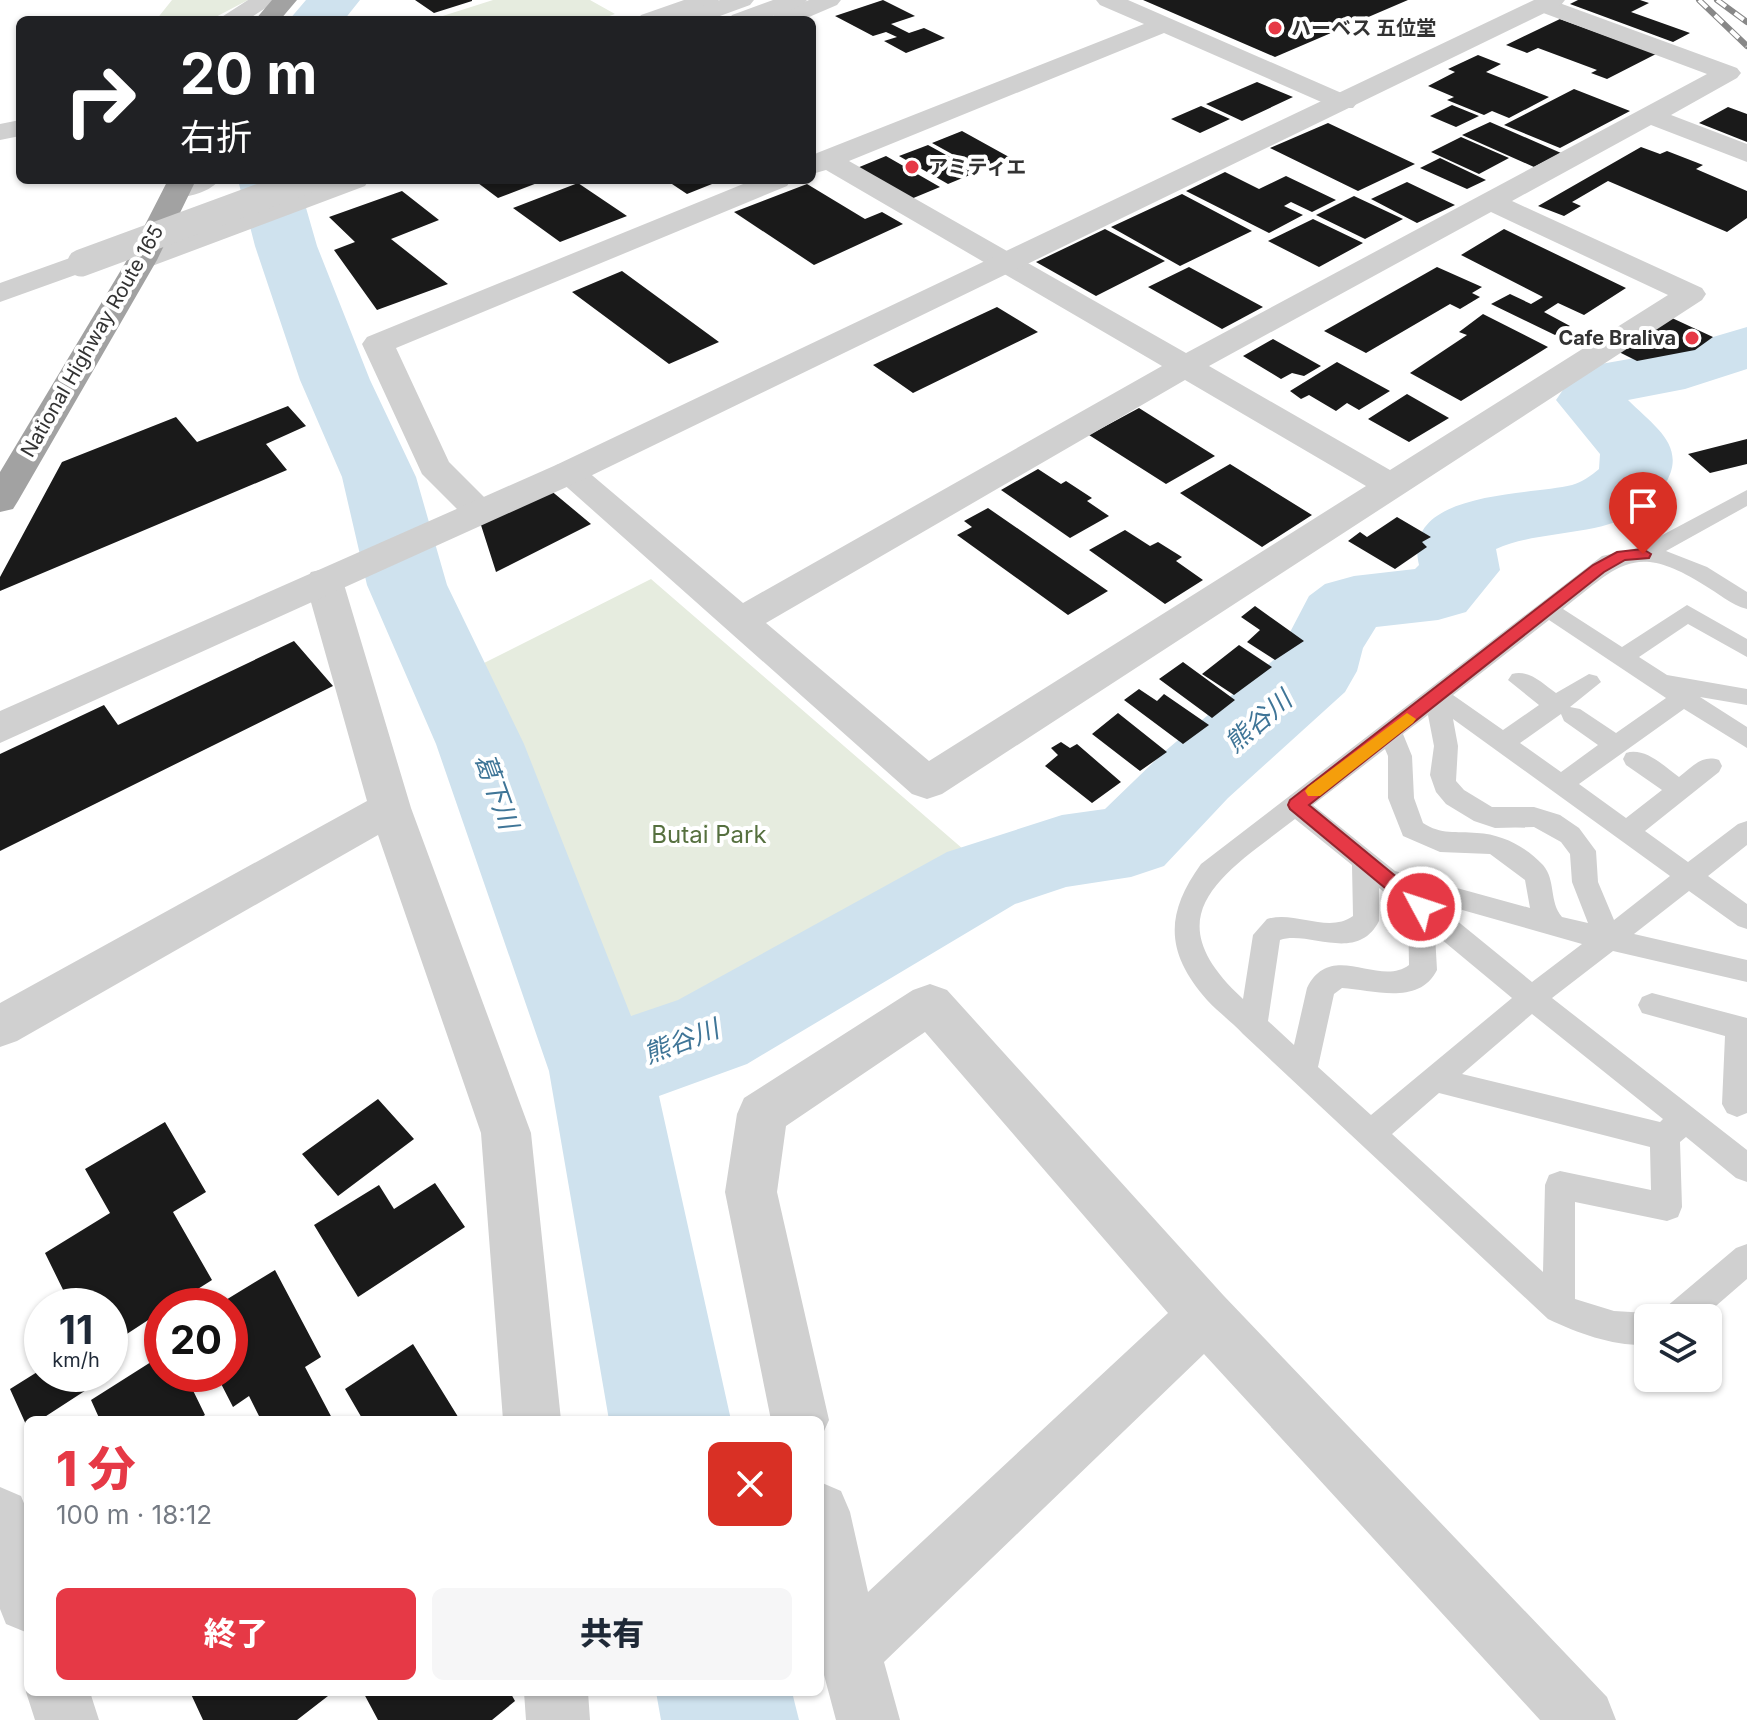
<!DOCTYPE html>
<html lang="ja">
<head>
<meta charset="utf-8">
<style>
	:root { --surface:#fff; --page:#f6f6f7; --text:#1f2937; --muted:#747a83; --accent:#e63946 }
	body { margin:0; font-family:Inter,"Noto Sans JP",sans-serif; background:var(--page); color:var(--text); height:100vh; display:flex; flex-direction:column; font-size:30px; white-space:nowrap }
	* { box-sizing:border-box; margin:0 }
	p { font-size:26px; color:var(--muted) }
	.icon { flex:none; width:44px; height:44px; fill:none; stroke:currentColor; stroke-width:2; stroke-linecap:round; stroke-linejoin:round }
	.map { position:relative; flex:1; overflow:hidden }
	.panel { position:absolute; left:24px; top:1416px; width:800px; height:280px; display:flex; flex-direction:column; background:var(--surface); border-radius:12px; box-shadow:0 2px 6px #0004 }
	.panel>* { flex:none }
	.hud { position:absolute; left:16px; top:16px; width:800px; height:168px; border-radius:12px; box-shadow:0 2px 6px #0004; background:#202124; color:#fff; overflow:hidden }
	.fabs { position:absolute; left:1634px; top:1304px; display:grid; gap:16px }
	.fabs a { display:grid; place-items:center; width:88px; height:88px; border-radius:12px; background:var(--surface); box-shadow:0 2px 6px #0004; font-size:40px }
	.speed { position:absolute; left:24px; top:1288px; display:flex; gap:16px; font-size:40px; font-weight:700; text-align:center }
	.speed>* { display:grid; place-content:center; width:104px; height:104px; border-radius:50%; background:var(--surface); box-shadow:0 2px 6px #0004; line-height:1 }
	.speed small { font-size:20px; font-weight:400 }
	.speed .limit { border:12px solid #d22; background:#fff; color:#111 }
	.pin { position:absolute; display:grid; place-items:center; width:68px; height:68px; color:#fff; margin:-82px -34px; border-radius:50% 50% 50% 0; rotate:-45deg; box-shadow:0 0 8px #0007 }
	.pin .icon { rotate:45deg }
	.me { position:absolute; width:88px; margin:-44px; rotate:310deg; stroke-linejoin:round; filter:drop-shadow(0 0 6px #0008) }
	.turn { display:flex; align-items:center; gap:28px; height:168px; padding:0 32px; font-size:36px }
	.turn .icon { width:104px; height:104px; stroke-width:2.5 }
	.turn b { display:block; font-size:56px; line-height:68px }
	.round { display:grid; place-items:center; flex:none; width:84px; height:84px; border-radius:12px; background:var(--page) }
	.summary { display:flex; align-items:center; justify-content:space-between; height:136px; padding:0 32px }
	h1 { font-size:48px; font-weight:800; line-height:60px; color:var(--accent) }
	.action { display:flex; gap:16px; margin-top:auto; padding:16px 32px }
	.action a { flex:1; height:92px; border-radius:12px; background:var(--accent); color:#fff; font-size:32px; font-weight:800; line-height:92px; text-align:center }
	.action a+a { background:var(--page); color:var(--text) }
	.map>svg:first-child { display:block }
	.green { fill:#e6ecdf }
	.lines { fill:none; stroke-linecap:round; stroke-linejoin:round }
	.river { fill:#cfe2ee; fill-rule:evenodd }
	.building { fill:#1a1a1a }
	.service { fill:#d0d0d0; fill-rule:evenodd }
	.minor { fill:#d0d0d0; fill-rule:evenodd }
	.tertiary { fill:#d0d0d0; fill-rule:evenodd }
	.trunk { fill:#a2a2a2; fill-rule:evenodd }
	.rail-casing { stroke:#888; stroke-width:6 }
	.rail { stroke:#fff; stroke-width:4; stroke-dasharray:11; stroke-linecap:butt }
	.tertiary-bridge { stroke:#d0d0d0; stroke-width:27 }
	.route { fill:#e63946; stroke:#96252e; stroke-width:2 }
	.slow { fill:#f59e0b }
	.poi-dot { fill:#e63946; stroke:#fff; stroke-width:3 }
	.labels { text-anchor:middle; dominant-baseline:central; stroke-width:8; stroke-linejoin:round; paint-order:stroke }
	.far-poi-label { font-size:20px; font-weight:bold; fill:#333; stroke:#fff; text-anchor:start }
	.far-street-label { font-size:20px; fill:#333; stroke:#fff }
	.park-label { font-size:24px; fill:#56703f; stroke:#fff }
	.water-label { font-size:26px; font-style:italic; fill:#3f7597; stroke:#fff }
</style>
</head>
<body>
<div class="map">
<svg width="1747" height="1720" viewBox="0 0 1747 1720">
	<rect width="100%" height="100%" fill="#fff"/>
	<path class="green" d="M172,0H248L210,20H156Z
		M493,0H590L615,14L598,20H430Z
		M651,579L978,862L685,1027L614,1041L484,663Z"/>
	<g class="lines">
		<path class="river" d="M306,0H360L344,20H289Z
			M238,180H298L317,246L370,380L416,477L447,585L524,744L631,1016L678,1000L947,852L1062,815L1105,809L1164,752L1277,657L1309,596L1325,584L1354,576L1415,569L1419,565C1401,490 1528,496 1572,485C1582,482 1591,476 1599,469L1600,454L1556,400L1578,368L1652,355L1747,327V369L1685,389L1628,400C1655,427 1689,447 1664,486C1628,542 1549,525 1496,549L1500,570L1466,612L1438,620L1376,627L1363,648L1357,671L1345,692L1228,798L1164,866L1131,877L1066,887L1015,904L747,1064L659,1096L731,1420H609L549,1071L436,744L367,585L342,477L300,380L255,246Z
			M656,1692H792L799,1720H661Z"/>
	</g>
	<path class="building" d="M415,0H472V1L434,13Z
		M883,0L915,16L891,24L909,33L924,28L945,38L906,53L884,41L897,37L886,32L873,36L835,16Z
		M1143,0H1408L1275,57Z
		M1578,0H1640L1649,3L1631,12L1690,33L1673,42L1570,4Z
		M1560,19L1656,54L1607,79L1591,73L1597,70L1538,48L1527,53L1506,45Z
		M1478,55L1501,64L1486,72L1549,97L1509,118L1492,111L1484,115L1447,100L1454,97L1428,86L1455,72L1448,69Z
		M1257,82L1293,97L1242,121L1206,104Z
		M1574,89L1630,111L1560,148L1504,125Z
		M1452,105L1479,116L1456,127L1430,116Z
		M1201,106L1230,119L1200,133L1171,119Z
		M1728,107L1747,114V142L1699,123Z
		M1490,122L1561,153L1534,167L1462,135Z
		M1328,123L1415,164L1358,191L1270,148Z
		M962,131L1009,157L979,169L932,143Z
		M1461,137L1509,158L1479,174L1431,152Z
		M928,145L977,172L948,184L899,156Z
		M1641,147L1660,154L1667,151L1703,165L1696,169L1747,191V218L1727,232L1608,181L1572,202L1581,206L1564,216L1538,206Z
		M886,156L940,187L911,199L857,168Z
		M1440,158L1486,180L1467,189L1420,168Z
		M1225,172L1259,189L1286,176L1336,200L1312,212L1291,202L1284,206L1303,215L1269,233L1186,191Z
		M474,180H545L498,198Z
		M666,180H722L687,194Z
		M1407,182L1455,205L1417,223L1371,199Z
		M578,183L627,216L560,242L513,208Z
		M807,184L865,219L882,212L903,224L814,265L734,212Z
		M402,191L439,220L391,239L448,284L377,310L334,250L355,242L329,217Z
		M1182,194L1252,231L1180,266L1111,227Z
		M1354,196L1403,219L1365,239L1316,215Z
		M1313,219L1363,243L1319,267L1268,241Z
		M1105,229L1165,261L1096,296L1036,262Z
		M1504,229L1626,288L1584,315L1558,303L1544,312L1570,326L1555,335L1491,304L1510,294L1531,304L1543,297L1461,255Z
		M1189,267L1263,307L1222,329L1148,287Z
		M1437,267L1482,287L1472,293L1480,297L1460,309L1450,304L1366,353L1324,331Z
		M622,271L719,342L669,364L572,292Z
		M997,307L1038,332L913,393L873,365Z
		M1483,314L1548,347L1461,401L1410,373L1467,335L1459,332Z
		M1672,318L1713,337L1695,350L1637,361L1619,352Z
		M1273,339L1321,366L1304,376L1292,373L1281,379L1243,356Z
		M1337,362L1390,391L1359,410L1347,403L1336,411L1309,395L1301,399L1290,391Z
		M1407,394L1449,418L1409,442L1368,419Z
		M288,406L306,426L266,444L287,470L0,591V577L62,462L176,417L197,442Z
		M1139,408L1215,456L1166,484L1089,435Z
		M1747,439V464L1710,473L1688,454Z
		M1230,464L1312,515L1262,547L1180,493Z
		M1038,469L1061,484L1066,481L1092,498L1087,501L1109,516L1070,538L1001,490Z
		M549,489L591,524L496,572L480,522Z
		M988,508L1108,591L1068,615L957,535L972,527L964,521Z
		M1397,517L1431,537L1422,542L1427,547L1395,569L1348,541L1360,532L1367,537Z
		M1125,530L1150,546L1158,542L1182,557L1176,561L1203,580L1165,604L1089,550Z
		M1255,606L1304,641L1275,660L1247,642L1260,630L1241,617Z
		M294,641L333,686L0,851V754L104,705L118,725Z
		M1239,645L1272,667L1234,695L1202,674Z
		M1183,662L1235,700L1212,718L1159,679Z
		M1139,689L1157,701L1164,694L1209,725L1183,744L1124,700Z
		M1118,713L1167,752L1140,771L1092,734Z
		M1061,742L1070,748L1077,744L1121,782L1092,803L1045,766L1058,755L1051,748Z
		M378,1099L414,1139L338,1196L302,1154Z
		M165,1122L206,1192L173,1212L212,1280L171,1306H162V1311L110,1345V1306H71L45,1253L110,1213L85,1169Z
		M435,1183L465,1227L358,1297L314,1225L379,1185L394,1209Z
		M275,1270L321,1357L305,1367L333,1420H261L249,1396L233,1407L216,1374H230V1306H216Z
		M413,1344L460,1420H363L345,1389Z
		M162,1355V1374H185L205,1415L197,1420H100L91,1400Z
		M42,1369V1374H93L97,1383L40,1420H28V1429L10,1389Z
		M190,1692H326L328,1696L297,1720H203Z
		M363,1692H510L515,1701L492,1720H378Z"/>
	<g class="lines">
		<path class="service" d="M1747,490V506L1666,551L1707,567L1747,592V609C1731,605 1718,593 1704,585C1635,542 1620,564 1563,609L1622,647L1687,605L1747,639V657L1688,624L1639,657L1667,675L1747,689V705L1700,697L1747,727V748L1684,709L1579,784L1626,818L1662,790L1626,765L1623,759L1626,753C1645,747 1664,766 1679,777C1692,767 1702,754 1719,760L1722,766L1719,772L1645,831L1688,862L1738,824L1747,821V845L1708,876L1747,904V929L1738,926L1689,891L1634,934L1747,960V982L1613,951L1552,998L1747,1150V1182L1736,1178L1686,1137L1680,1142L1682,1207L1678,1217L1667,1221L1575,1202V1299L1614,1311L1648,1313L1660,1318H1648V1345C1612,1346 1580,1334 1548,1319L1243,1034C1232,1022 1218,1012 1207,1000C1165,952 1165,914 1201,864L1602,556L1638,548ZM1549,620L1666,698L1616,733L1580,709L1570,707L1601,682L1597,676L1589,674L1556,693C1543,684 1529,669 1512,674L1508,680L1539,705L1503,730L1453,695ZM1561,714L1564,721L1598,745L1561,772L1520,743ZM1428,715L1434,746L1430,775L1436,792L1446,804L1474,821L1495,828L1534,827L1561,842L1570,854L1572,882L1588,923L1562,917C1549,902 1556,880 1543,865C1526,847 1502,834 1477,833C1456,831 1441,835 1423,823L1414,798L1412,756L1403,734ZM1453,719L1670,876L1614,920L1598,882L1596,851L1579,828L1560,815L1534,807H1492L1464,790L1456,781L1458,746ZM1385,749L1388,756V798L1403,836L1440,852L1490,854L1525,880L1530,908L1395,871L1313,805ZM1295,819L1352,865L1353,916C1328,934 1295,910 1267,919L1253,935L1243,999C1150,914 1225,873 1295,819ZM1379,888L1408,912L1409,965C1379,988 1331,939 1307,988L1294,1045L1268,1021L1280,940C1309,930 1357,964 1379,921ZM1434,902L1582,944L1532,982ZM1435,934L1512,998L1371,1115L1318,1067L1334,994L1342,988C1373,990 1419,1006 1437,970ZM1532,1014L1663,1119L1660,1122L1462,1074ZM1439,1093L1650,1147L1651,1190L1560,1171L1549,1175L1545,1185L1543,1272L1392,1134Z
			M1652,993L1747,1018V1113L1737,1117L1727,1113L1722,1104L1725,1036L1642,1013L1638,1005L1642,997Z
			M1747,1244V1279L1702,1318H1661L1666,1307L1736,1248Z"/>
		<path class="minor" d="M248,0H278L247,20H217Z
			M684,0H719L715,5L672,20H637L641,15Z
			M809,0H841L837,5L802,20H770L774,15Z
			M1096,0H1128L1353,98L1357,103L1353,108H1335L1164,33L849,161L1186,353L1707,74L1538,11L1534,6L1538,1H1554L1737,68L1741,73L1737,78L1671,115L1747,144V162L1651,125L1512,201L1702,288L1706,294L1702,300L942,794L927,799L912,794L551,473L556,465L568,462L580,465L743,603L1162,366L826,170L812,174V156L817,153L1144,24L1100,5ZM1491,212L1668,295L1390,470L1209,366ZM1185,380L1366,486L929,761L766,623Z
			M20,120V136L0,140V124Z
			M179,180H219C210,193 182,200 167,196L163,190L167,184Z
			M329,180H369L365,186L152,266L142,269L132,266L127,260L132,254Z
			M753,180H791L787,186L396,348L449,462L498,511L493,519L480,522L467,519L422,474L362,344L367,337Z
			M324,569L337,572L343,581L411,808L531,1133L561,1420H503L481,1133L378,835L17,1041L0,1047V1003L367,801L305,581L311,572Z
			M930,984L947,990L1224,1296L1607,1697L1616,1720H1540L1204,1354L884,1662L900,1720H836L820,1660V1482L841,1491L850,1512L868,1592L1168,1313L925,1032L786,1126L777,1192L829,1420L820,1440V1420H771L725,1192L737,1114L744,1098L913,990Z
			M0,1487L21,1496L28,1513V1633L6,1624L0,1609Z
			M28,1687V1692H90L99,1720H35L26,1692Z
			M524,1692H588L590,1720H526Z"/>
		<path class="tertiary" d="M720,0H754L750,5L709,20H674L678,15Z
			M773,0H807L803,5L762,20H728L732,15Z
			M1534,0H1565L1561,5L580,481L0,743V711L556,465Z
			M81,254L92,257L96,263L92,269L0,302V283Z"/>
		<path class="trunk" d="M272,0H297L280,20H255Z
			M168,180H196L157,260L18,501L13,509L0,512V472L127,260Z"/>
		<defs>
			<path id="rail" d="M1699,0L1747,46
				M1717,0L1747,22"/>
		</defs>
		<use href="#rail" class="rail-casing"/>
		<use href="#rail" class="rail"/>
		<path class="tertiary-bridge" d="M81,263L307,180"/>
	</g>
	<path class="route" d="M1643,549L1651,554L1649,558L1625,560L1604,572L1309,805L1427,902L1430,907L1427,912H1414L1290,809L1288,805L1290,800L1593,565L1617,552Z"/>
	<path class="slow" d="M1407,713L1416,719L1413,723L1320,796H1308L1305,791L1308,787Z"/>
	<g class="poi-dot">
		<circle cx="1275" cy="28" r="8"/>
		<circle cx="912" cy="167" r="8"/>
		<circle cx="1692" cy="338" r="8"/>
	</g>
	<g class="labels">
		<g class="far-poi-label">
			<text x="1291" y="28">ハーベス 五位堂</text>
			<text x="928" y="167">アミティエ</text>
			<text x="1676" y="338" text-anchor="end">Cafe Braliva</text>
		</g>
		<g class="far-street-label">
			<text transform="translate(92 341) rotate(-60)">National Highway Route 165</text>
		</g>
		<g class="park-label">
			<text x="709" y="834">Butai Park</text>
		</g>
		<g class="water-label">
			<text transform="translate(1258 721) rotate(-41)">熊谷川</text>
			<text transform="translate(497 791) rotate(70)">葛下川</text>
			<text transform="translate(681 1041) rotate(-21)">熊谷川</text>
		</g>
	</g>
</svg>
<div class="fabs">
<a><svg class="icon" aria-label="layers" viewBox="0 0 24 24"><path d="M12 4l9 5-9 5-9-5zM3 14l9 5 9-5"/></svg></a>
</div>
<div class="speed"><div>11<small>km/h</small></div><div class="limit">20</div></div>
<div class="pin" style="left:1643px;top:554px;background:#d93025"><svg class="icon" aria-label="arrive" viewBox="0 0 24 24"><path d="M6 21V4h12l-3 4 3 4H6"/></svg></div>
<svg class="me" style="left:1421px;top:907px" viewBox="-20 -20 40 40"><circle r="17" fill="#e63946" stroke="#fff" stroke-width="3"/><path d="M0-11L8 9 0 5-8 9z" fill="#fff"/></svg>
<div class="hud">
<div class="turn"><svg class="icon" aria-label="right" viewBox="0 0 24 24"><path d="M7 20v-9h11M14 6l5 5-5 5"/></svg><div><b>20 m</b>右折</div></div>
</div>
<section class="panel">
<div class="summary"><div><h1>1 分</h1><p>100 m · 18:12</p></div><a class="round" style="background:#d93025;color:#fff"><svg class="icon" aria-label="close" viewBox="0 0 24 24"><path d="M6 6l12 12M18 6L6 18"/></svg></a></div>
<div class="action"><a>終了</a><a>共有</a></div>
</section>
</div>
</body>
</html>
